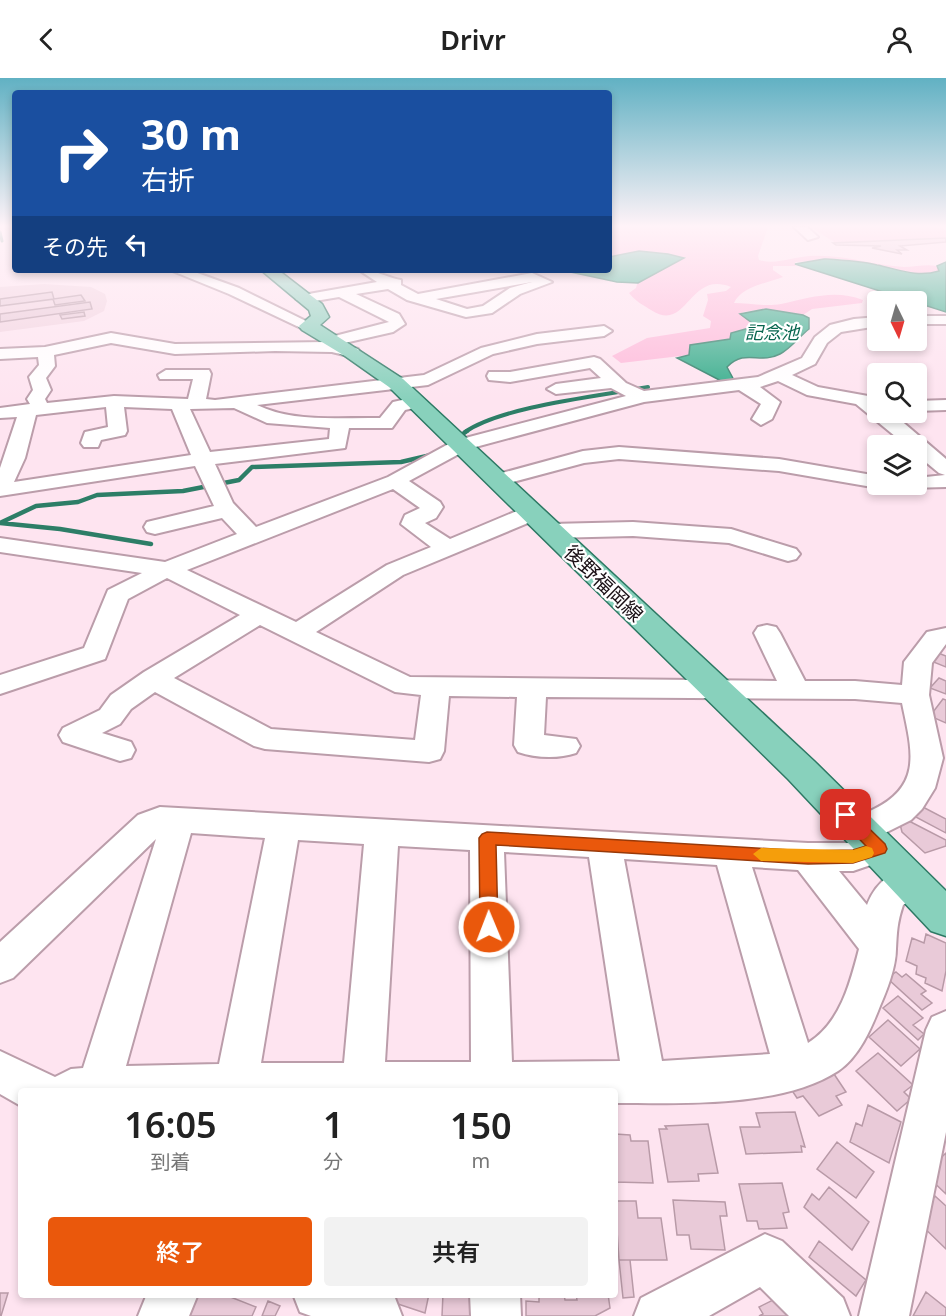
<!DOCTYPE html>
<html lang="ja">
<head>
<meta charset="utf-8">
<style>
	:root { --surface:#fff; --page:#f2f2f2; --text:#222; --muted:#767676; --accent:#ea580c }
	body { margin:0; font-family:"Noto Sans","Noto Sans JP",sans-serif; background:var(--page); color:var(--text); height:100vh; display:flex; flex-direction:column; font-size:22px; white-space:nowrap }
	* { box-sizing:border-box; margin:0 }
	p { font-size:20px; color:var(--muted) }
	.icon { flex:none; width:33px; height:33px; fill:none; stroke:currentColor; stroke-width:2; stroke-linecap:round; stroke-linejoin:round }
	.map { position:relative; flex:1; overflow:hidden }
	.panel { position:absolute; left:18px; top:1010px; width:600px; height:210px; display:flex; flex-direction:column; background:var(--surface); border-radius:6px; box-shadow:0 3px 9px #0003 }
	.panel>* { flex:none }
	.banner { position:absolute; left:12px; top:12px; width:600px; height:183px; border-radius:6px; box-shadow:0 3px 9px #0003; background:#1a4fa0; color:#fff; overflow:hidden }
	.needle { width:39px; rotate:175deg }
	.buttons { position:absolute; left:867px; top:213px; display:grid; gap:12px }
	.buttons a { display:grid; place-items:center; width:60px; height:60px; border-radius:6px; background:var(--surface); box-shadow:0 3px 9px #0003; font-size:30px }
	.pin { position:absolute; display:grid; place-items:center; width:51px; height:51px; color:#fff; margin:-26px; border-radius:12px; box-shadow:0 3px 9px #0006 }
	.me { position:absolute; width:66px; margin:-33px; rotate:359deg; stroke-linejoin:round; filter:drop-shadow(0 0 4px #0008) }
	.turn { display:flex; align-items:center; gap:21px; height:126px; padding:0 30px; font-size:27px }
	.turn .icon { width:78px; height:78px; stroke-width:2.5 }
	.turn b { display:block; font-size:42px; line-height:51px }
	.then { display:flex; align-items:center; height:57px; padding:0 30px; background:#0003; gap:12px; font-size:22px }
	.eta { display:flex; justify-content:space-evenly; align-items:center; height:102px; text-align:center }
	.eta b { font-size:36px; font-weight:600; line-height:42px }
	.primary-button { display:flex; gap:12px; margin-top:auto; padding:12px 30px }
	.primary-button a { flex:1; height:69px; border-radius:6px; background:var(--accent); color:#fff; font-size:24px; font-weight:600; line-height:69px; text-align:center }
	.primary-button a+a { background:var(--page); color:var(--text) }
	header { display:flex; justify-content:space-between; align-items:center; height:78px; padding:0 30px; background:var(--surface); font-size:27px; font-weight:600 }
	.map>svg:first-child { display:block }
	.built { fill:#f2d3e0 }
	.green { fill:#febada }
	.water { fill:#36ad8b; stroke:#2d7e67; stroke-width:1.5 }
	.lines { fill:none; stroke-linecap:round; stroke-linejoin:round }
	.stream-far2 { stroke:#2d7e67; stroke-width:3 }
	.stream-far1 { stroke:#2d7e67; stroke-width:4 }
	.stream { stroke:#2d7e67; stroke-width:4.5 }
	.building { fill:#e9cad8; stroke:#b89aa7; stroke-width:1.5 }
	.minor-casing { stroke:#bb9daa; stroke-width:4 }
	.major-casing { stroke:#2d7964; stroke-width:3 }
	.minor { fill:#fff; fill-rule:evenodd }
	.major { fill:#88d1bc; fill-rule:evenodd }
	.route { fill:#ea580c; stroke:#983908; stroke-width:1.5 }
	.slow { fill:#f59e0b }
	.labels { text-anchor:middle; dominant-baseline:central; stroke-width:4.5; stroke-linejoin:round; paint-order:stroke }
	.far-water-label { font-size:18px; font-style:italic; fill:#08664f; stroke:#fff }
	.street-label { font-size:20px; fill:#190f14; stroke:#fff }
</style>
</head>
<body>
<header><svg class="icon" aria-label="back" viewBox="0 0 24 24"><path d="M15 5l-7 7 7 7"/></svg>Drivr<svg class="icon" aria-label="person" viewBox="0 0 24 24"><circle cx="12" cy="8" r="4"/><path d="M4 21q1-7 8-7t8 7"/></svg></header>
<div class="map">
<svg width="946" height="1238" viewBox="0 0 946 1238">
	<rect width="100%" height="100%" fill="#fee4f0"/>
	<path class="built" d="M44,206L91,209L105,216L107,223L104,233L84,243L0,254V209Z"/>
	<path class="green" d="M609,149H768L758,178L759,182C776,187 793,179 810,178C843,176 872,187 904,189C915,189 926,186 937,188L939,193C912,201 875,187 847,182C830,179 812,184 795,184L796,188H773V192L783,199C767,205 741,209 734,225C748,225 766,229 781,226C810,220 834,211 863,222L862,225L812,231L803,237L766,231L743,234L741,236L753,245L749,250L731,255L730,261L690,267L689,277L621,285L612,278L647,260L710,250L711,243L703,238L708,222L707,216L726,213L731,209C688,192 688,256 651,232C643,227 635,223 629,215L636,210L638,203L683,181L629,175L609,179Z
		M810,149H936L946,152V160L836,165Z"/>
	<path class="water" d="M639,173L668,176L684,180L638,205L617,204L561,192H609V179Z
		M824,181C841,182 860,183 877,187C898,191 916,200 939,193L937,188L946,184V234L795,186Z
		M766,231L803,237L809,240V251C800,258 790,271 780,276C759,287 746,270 727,289L735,304L725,305L677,280L689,277L690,267L730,261L731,255L749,250L752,245L740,236Z"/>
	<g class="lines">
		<path class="stream-far2" d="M0,154L2,163"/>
		<path class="stream-far1" d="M465,354C503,328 600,318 648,309"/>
		<path class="stream" d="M457,360L467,353
			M0,445L36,428L78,424L97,417L183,413L239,402L252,389L401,384L431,377
			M0,445L60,451L151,466"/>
	</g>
	<path class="building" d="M946,160V164L900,168L907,172H897L902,176L872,170L881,168L836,167L833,165Z
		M52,214L54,221L0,228V221Z
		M81,217L85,223L55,227L53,221Z
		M90,224L92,231L0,244V236Z
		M84,234L85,238L62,241L60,237Z
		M938,575L946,578V589L931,583Z
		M939,600L946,603V616L930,610Z
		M943,621L946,622V645L930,638Z
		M919,727L946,741V755L912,737Z
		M907,742L946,762V768L925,775L902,754L900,746Z
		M926,856L946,865V893L942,913L925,905L926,900L916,896L917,888L906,883L912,860L924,865Z
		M896,894L902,899L906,896L926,913L921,916L932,925L922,932L887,900Z
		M898,918L923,940L913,947L924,956L918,962L883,930Z
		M888,942L920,971L901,988L869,959Z
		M878,975L913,1007L904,1014L911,1021L897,1033L856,993Z
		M832,993L846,1014L836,1018L842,1027L819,1038L803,1018L797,1020L789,1008Z
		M868,1027L901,1044L889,1085L850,1064L856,1045L862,1048Z
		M795,1034L805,1069L801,1068L802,1074L746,1076L740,1049H760L756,1035Z
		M708,1046L718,1095L698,1096L699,1103L668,1104L659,1051H667L665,1048Z
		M615,1056L630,1057L631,1063H648L653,1105L615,1104Z
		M837,1064L874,1094L856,1120L817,1091Z
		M946,1075V1116L924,1095Z
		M782,1105L789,1134L783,1135L787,1150L759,1151L757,1143H747L739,1106Z
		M829,1109L869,1144L852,1172L804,1129L812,1116L819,1122Z
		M935,1118L946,1128V1171L915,1141Z
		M673,1122L725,1124L727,1138H720L725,1172L691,1171L689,1157H677Z
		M615,1123H636L638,1140H661L667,1182H619Z
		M819,1163L866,1202L856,1218L809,1179Z
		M619,1182H630L634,1219L623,1220Z
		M926,1214L946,1230V1238H913Z
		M0,1215H8L1,1238H0Z
		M196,1216H223L256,1229L252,1238H187Z
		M368,1216H429L425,1235Z
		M443,1216H491L492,1238H442Z
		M539,1216H564L565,1222H577L576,1216H608L610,1230L595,1238H526V1223L539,1224Z
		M779,1219L815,1238H759L763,1236L759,1229Z
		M268,1223L280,1228L275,1238H262Z"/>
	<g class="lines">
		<defs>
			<path id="minor" d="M794,149H807L818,159L808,162Z
				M170,192H189L239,210L316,248L308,253L303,251L229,216Z
				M359,192C377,192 385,199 401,202V207L418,216L532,195L552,204L520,216L492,235L466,239L407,222L388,211L356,216L399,236L405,246L393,254L340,266L358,271L360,274L352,279L332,274L275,273L175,276L111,265L54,277L55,288L46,300L51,312L45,321L47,325L114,318L188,321L193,301H160L158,297L166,292H209L211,296L206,321L215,322L424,297L481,270L537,256L604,248L612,253L604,258L537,266L493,276L428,307L257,327C294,345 340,339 380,340L393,324L416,319L425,324L422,328L405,332L392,350H349L345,370L215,386L233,425L256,449L388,399L454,363L626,318L611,310L556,316L547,311L556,306L601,300L590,290L510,304L489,302L487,298L489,294H510L594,279L600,281L626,305L644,313L758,299L802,280L815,259L830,247L854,241L878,239V248L841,254L827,265L815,286L792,297L818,309L868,318L878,324V334H891L946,381V409L909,410L906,406H916V400L945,397L939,395L916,376V368H907L856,326L807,317L778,303L760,309L780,324L772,341L761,347L752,341L761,326L739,312L644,324L468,371L409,403L440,424L443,429L436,440L425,445L450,461L524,430H540L543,435L540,440L403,497L316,554L410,599L777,603L754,555L758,549L767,547L776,549L780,555L805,603H855L902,607L904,584L927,554L946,550V566L932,585L929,617L943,680L935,710L922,731L911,742L879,758L891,762L896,771L891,780L853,793H839L867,827C876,803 898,785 923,794L929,804L923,814L903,827C897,845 897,854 896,871C896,889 887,912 880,928C871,951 859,979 838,993C781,1030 682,1025 615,1025V1012H21V1028L0,1016V973L55,999L71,991L83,990L156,761L13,900L0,905V864L138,737L160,729L808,765H853L858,764L849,761L844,752C851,740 862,737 874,731C924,707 911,670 902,625L855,621L546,619L544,657L576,661L580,668L576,675C558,681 536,680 518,674L514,667L517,619L449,618L444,673L440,681L429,684L265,671L254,668L155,614L131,631L120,646L102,655L131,664L135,672L131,680L120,683L63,664L59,657L63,650L100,632L111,617L144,594L240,537L167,500L128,521L105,581L0,616V597L84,570L108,512L142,495L0,474V460L165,484L237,456L222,440L155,456L147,454L144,449L147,444L214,428L195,388L0,418V390L17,339L0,340V330L30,326L27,321L33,312L29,299L39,287L38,279L0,281V271L45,269L111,255L175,266L326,264L327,260L389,244L339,219L303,225L296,221L303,217L377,204ZM532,204L510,210L483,228L467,231L436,221ZM106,329L108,349L85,354L81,365L84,369H98L101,362L125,357L127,353L124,329L172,331L191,377L14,404L25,380L36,337ZM234,330L267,345L330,350L329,361L210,374L190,331ZM393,411L420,430L405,437L401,446L431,469L387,487L296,544L187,492ZM260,547L395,614L421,617L415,662L271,651L174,600ZM191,755L265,760L219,986L126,988ZM298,762L364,766L344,985H261ZM398,768L470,772L471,984H385ZM504,774L589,779L620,983L512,984ZM624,781L717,787L770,976L662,983ZM752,789L798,792L859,871C850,906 840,945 808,965Z
				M916,238H946V246H916Z
				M946,322V332L916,333V323Z
				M619,369L779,381L878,398V406H887L878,410L779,393L619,381L584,385L498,408L491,406L488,402L491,398L583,373Z
				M633,444L731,451L796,471L800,476L796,481L788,483L729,465L633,458L551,460L543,458L540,453L543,448L551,446Z
				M946,933V1054L909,1238H859L926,952L932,939Z
				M765,1156L782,1163L843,1220L850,1238H789L760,1209L709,1238H634L641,1220Z
				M147,1216H198L189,1238H138Z
				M293,1216H386L395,1220L402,1238H311L300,1234Z
				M470,1216H520L521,1238H471Z"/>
			<path id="major" d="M261,192H278L322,226L329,239L320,247L403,301L814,683L946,813V858L931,853L788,701L389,309L345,278L302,252L299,248L311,238L309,232Z"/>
		</defs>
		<use href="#minor" class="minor-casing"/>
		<use href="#major" class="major-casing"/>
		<use href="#minor" class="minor"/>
		<use href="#major" class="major"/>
	</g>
	<linearGradient id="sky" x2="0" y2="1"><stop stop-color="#61b1c3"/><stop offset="0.46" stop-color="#fff3f8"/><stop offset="1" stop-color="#fff3f8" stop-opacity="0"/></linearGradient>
	<rect width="946" height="322" fill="url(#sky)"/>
	<path class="route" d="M846,731L851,733L885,766L887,771L885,775L853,785L808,786L496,767L498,849L495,854L489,856L483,854L480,849L479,760L482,756L487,754L808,773L853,772L866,768L840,741L838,737L840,733Z"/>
	<path class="slow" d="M866,768L872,770L874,775L872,779L853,785L761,783L753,776L761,770L853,772Z"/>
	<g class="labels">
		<g class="far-water-label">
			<text x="772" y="254">記念池</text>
		</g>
		<g class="street-label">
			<text transform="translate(604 505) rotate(44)">後野福岡線</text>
		</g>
	</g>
</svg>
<div class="buttons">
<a><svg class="needle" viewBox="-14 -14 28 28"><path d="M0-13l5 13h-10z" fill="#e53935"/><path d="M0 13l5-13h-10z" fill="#767676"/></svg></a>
<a><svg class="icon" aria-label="search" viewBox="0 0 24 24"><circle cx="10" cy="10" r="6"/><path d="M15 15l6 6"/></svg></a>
<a><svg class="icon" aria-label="layers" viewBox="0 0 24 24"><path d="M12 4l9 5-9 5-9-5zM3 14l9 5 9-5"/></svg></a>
</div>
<div class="pin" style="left:846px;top:737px;background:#d93025"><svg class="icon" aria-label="arrive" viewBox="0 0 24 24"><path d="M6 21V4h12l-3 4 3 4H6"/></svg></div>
<svg class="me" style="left:489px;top:849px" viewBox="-20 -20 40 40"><circle r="17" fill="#ea580c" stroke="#fff" stroke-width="3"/><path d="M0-11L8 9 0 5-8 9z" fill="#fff"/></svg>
<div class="banner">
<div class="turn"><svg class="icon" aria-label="right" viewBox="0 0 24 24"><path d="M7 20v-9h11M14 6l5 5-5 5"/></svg><div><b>30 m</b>右折</div></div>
<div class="then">その先<svg class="icon" aria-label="left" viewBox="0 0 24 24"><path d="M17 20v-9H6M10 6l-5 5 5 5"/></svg></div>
</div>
<section class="panel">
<div class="eta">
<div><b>16:05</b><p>到着</p></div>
<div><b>1</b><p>分</p></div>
<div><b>150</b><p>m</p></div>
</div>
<div class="primary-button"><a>終了</a><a>共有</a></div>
</section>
</div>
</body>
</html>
